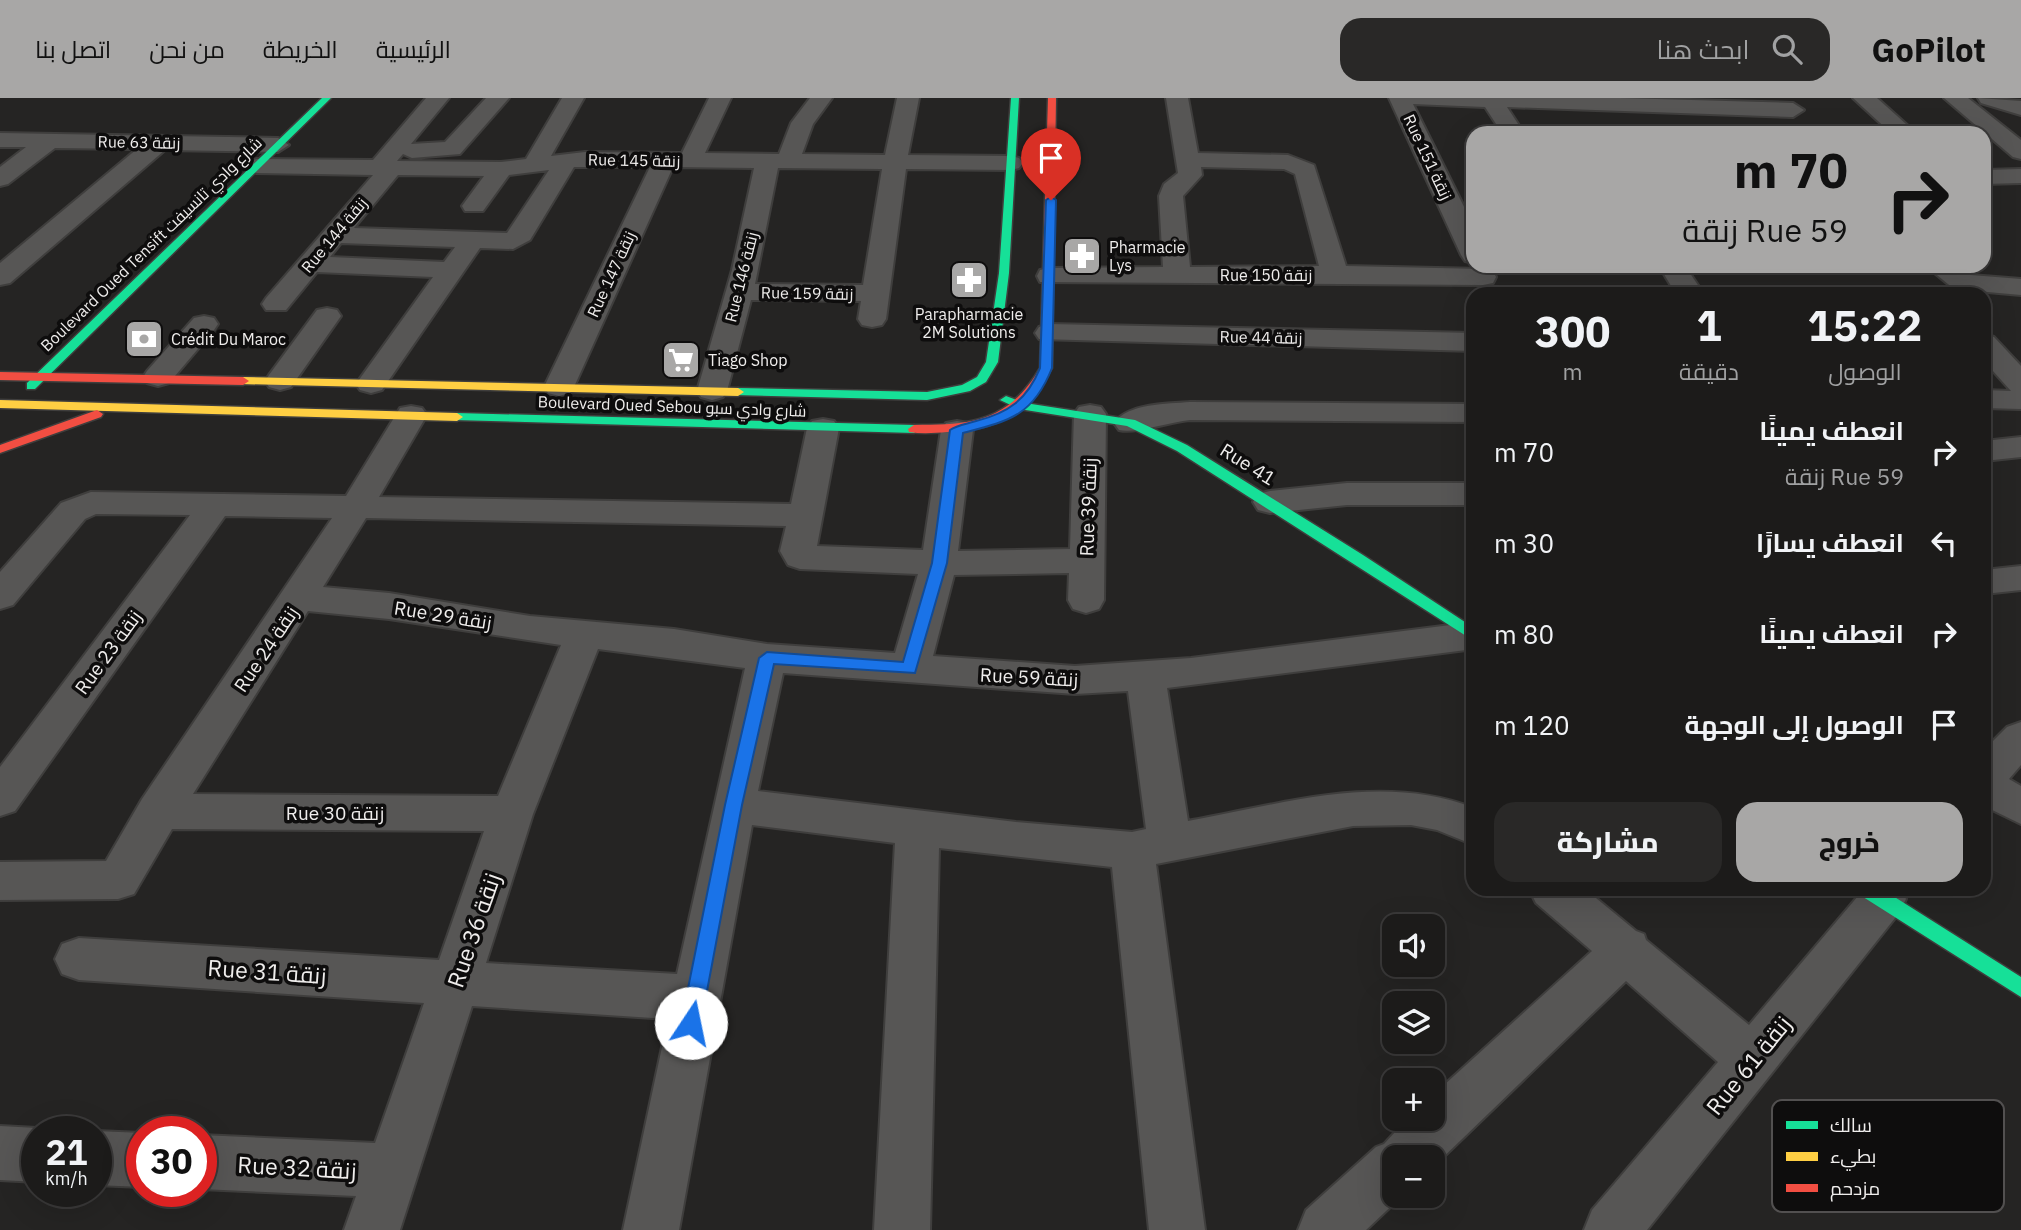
<!DOCTYPE html>
<html lang="ar">
<head>
<meta charset="utf-8">
<style>
	:root { --surface:#1c1b1a; --page:#292827; --text:#f1f3f6; --muted:#a0a1a2; --line:#3a3939; --accent:#a8a7a6 }
	body { margin:0; font-family:"IBM Plex Sans",Cairo,sans-serif; background:var(--page); color:var(--text); direction:rtl; height:100vh; display:flex; flex-direction:column; font-size:26px; white-space:nowrap }
	* { box-sizing:border-box; margin:0 }
	p { font-size:23px; color:var(--muted) }
	.icon { flex:none; width:38px; height:38px; fill:none; stroke:currentColor; stroke-width:2; stroke-linecap:round; stroke-linejoin:round }
	.map { position:relative; flex:1; overflow:hidden; direction:ltr }
	.sheet { position:absolute; left:1466px; top:189px; width:525px; height:609px; display:flex; flex-direction:column; background:var(--surface); border-radius:21px; box-shadow:0 7px 28px #0002,0 0 0 2px var(--line); direction:rtl }
	.sheet>* { flex:none }
	.guide { position:absolute; left:1466px; top:28px; width:525px; height:147px; border-radius:21px; box-shadow:0 7px 28px #0002,0 0 0 2px var(--line); direction:rtl; background:#a8a7a6; color:#111; overflow:hidden }
	.buttons { position:absolute; left:1382px; top:816px; display:grid; gap:14px }
	.buttons a { display:grid; place-items:center; width:63px; height:63px; border-radius:14px; background:var(--surface); box-shadow:0 7px 28px #0002,0 0 0 2px var(--line); font-size:35px }
	.speed { position:absolute; left:21px; top:1018px; display:flex; gap:14px; font-size:35px; font-weight:700; text-align:center }
	.speed>* { display:grid; place-content:center; width:91px; height:91px; border-radius:50%; background:var(--surface); box-shadow:0 7px 28px #0002,0 0 0 2px var(--line); line-height:1 }
	.speed small { font-size:18px; font-weight:400 }
	.speed .limit { border:10px solid #d22; background:#fff; color:#111 }
	.pin { position:absolute; display:grid; place-items:center; width:60px; height:60px; color:#fff; margin:-72px -30px; border-radius:50% 50% 50% 0; rotate:-45deg; box-shadow:0 0 7px #0007 }
	.pin .icon { rotate:45deg }
	.me { position:absolute; width:77px; margin:-38px; rotate:11deg; stroke-linejoin:round; filter:drop-shadow(0 0 5px #0008) }
	.turn { display:flex; align-items:center; gap:24px; height:147px; padding:0 28px; font-size:32px }
	.turn .icon { width:91px; height:91px; stroke-width:2.5 }
	.turn b { display:block; font-size:49px; line-height:60px }
	.eta { display:flex; justify-content:space-evenly; align-items:center; height:119px; text-align:center }
	.eta b { font-size:42px; font-weight:800; line-height:49px }
	.cta { display:flex; gap:14px; margin-top:auto; padding:14px 28px }
	.cta a { flex:1; height:80px; border-radius:21px; background:var(--accent); color:#111; font-size:28px; font-weight:800; line-height:80px; text-align:center }
	.cta a+a { background:var(--page); color:var(--text) }
	ul { padding:0; list-style:none }
	li { display:flex; align-items:center; gap:21px; height:91px; padding:0 28px }
	li div { flex:1 }
	li b { display:block; font-size:26px }
	li em { font-style:normal }
	header { display:flex; align-items:center; gap:42px; box-sizing:border-box; height:98px; padding:0 35px; background:var(--accent); color:#111 }
	header strong { font-size:33px }
	nav { display:flex; gap:38px; margin-inline-start:auto; font-size:24px }
	.search { width:490px; height:63px; background:var(--page); display:flex; align-items:center; gap:18px; box-sizing:border-box; padding:0 24px; border-radius:21px; color:var(--muted); font-size:26px }
	.map>svg:first-child { display:block }
	.lines { fill:none; stroke-linecap:round; stroke-linejoin:round }
	.street-casing { stroke:#3f3e3d; stroke-width:4 }
	.fast-casing { stroke:#3f3e3d; stroke-width:3 }
	.slow-casing { stroke:#3f3e3d; stroke-width:3 }
	.jam-casing { stroke:#3f3e3d; stroke-width:3 }
	.street { fill:#575655; fill-rule:evenodd }
	.fast { fill:#16e098; fill-rule:evenodd }
	.slow { fill:#ffcf43; fill-rule:evenodd }
	.jam { fill:#f24e42; fill-rule:evenodd }
	.route { fill:#1a73e8; stroke:#114b97; stroke-width:2 }
	.labels { text-anchor:middle; dominant-baseline:central; stroke-width:7; stroke-linejoin:round; paint-order:stroke }
	.far-street-label { font-size:16px; fill:#efedec; stroke:#0e0d0d }
	.far-poi-label { font-size:16px; fill:#efedec; stroke:#0e0d0d; text-anchor:start }
	.street-label { font-size:19px; fill:#efedec; stroke:#0e0d0d }
	.near-street-label { font-size:23px; fill:#efedec; stroke:#0e0d0d }
	.key { fill:#0e0d0d; stroke:#525050; stroke-width:2 }
	.key-label { font-size:19px; fill:#efedec }
</style>
</head>
<body>
<header>
<strong>GoPilot</strong>
<div class="search"><svg class="icon" aria-label="search" viewBox="0 0 24 24"><circle cx="10" cy="10" r="6"/><path d="M15 15l6 6"/></svg>ابحث هنا</div>
<nav><a>الرئيسية</a><a>الخريطة</a><a>من نحن</a><a>اتصل بنا</a></nav>
</header>
<div class="map">
<svg width="2021" height="1132" viewBox="0 0 2021 1132">
	<rect width="100%" height="100%" fill="#252423"/>
	<g class="lines">
		<defs>
			<path id="street" d="M426,0H449L411,46L445,44L486,0H509L460,56L412,60L403,56L397,63L501,64L526,61L562,0H584L551,58L585,54L682,55L709,0H731L705,55L779,56L791,25L810,0H832L813,26L802,56L885,57L897,0H919L908,57L1011,58L1019,60L1023,65L1019,70L1011,72L906,71L886,221L882,227L872,229L862,227L858,221L861,203L751,202L727,293L723,299L712,302L701,299L697,293L732,172L754,70L673,69L574,289L570,295L559,298L548,295L544,289L650,69H574L530,142L513,151L480,150L382,292L371,295L360,292L356,286L433,179L317,174L286,212H266L262,206L266,200L373,77L257,75L249,73L245,68L249,63L257,61L373,62ZM778,70L882,71L863,187L755,186ZM549,72L507,135L354,130L398,77L484,78L462,108L465,113H483L509,77ZM341,145L455,149L444,164L330,159Z
				M1166,0H1188L1198,55L1288,57L1314,67L1346,168L1483,171L1493,173L1496,179L1493,185L1483,187L1040,184L1037,178L1040,172L1050,170L1163,169L1159,98L1164,86L1178,75ZM1201,69L1284,71L1295,76L1319,168L1190,169L1183,98L1202,77Z
				M1389,0H1621L1793,5L1804,12L1793,19L1507,9L1524,35H1502L1485,9L1413,6L1474,129V165L1465,163L1461,157Z
				M1853,0H1877L1916,35H1891Z
				M1944,0H1968L2021,42V61L2013,59Z
				M1978,0L2021,3V17L1981,5Z
				M0,35L278,40L289,47L278,54L165,52L10,185L0,187V165L137,51L55,50L8,86L0,88V69L26,49H0Z
				M2021,71V85L1984,86V72Z
				M1659,168H1685L1704,196H1676Z
				M1926,168H1957L1971,177L2021,181V197L1954,191Z
				M327,210L337,212L341,218L291,289L280,292L269,289L265,283L269,277L317,212Z
				M204,218L214,220L218,226L214,232L169,285L158,288L147,285L143,279L147,273L194,220Z
				M1049,226L1474,235V253L1039,241L1035,235L1039,229Z
				M1984,236L1994,239L2021,268V311L1984,310V292L2011,293L1984,263Z
				M1190,304L1474,306V324L1190,322C1169,324 1136,336 1119,332L1114,325C1128,305 1168,306 1190,304Z
				M1090,307L1101,309L1106,316L1104,502L1099,511L1086,515L1073,511L1068,502L1069,475L954,477L933,558L1075,568L1191,560L1474,524V551L1167,590L1188,723C1282,706 1382,674 1474,710V747L1437,732L1411,727L1353,728L1156,766L1205,1132H1149L1112,769L939,750L930,1132H874L895,745L752,727L679,1132H623L668,921L472,908L400,1132H344L356,1098L201,1091V1037L375,1045L424,905L79,882L62,876L55,861L62,846L79,840L439,862L484,733L172,731L134,796L118,801L0,802V764L106,763L142,701L332,420L225,418L15,713L0,718V669L190,417L96,416L85,421L13,507L0,511V474L61,405L91,394L346,398L400,310L411,308L422,310L427,317L379,399L791,406L807,330L812,323L823,321L834,323L839,330L817,448L923,452L941,332L946,325L957,323L968,325L973,332L958,453L1070,451L1074,316L1079,309ZM366,420L786,428L780,453L788,467L800,471L918,476L895,555L767,546L674,531L530,518L389,495L323,489ZM308,513L389,521L561,547L498,698L193,696ZM598,551L745,570L677,876L486,865L533,716ZM783,575L1075,596L1128,593L1146,731L1132,734L1016,724L758,693Z
				M2021,339V359L1984,363V343Z
				M1347,385H1474V407H1347L1270,415L1258,412L1253,404L1258,396L1270,393Z
				M2021,468V492L1984,496V472Z
				M2021,624V667L2009,681L2021,688V726L1984,708V652L2007,629Z
				M1529,791H1585L1636,833L1644,836L1646,842L1749,927L1864,791H1901L1906,801L1899,815L1647,1132H1584L1592,1112L1718,964L1626,883L1433,1069V1059H1395V1097H1403L1366,1132H1298L1306,1112L1376,1049L1384,1046L1408,1020H1433V997L1592,853L1536,805Z
				M0,1028L37,1030L46,1034H37V1084L0,1082Z
				M96,1033L142,1035V1089L96,1087Z"/>
			<path id="fast" d="M322,0H331L35,291H27V285Z
				M1011,0H1019L1009,175L998,264L986,284L970,293L927,302L734,297L732,294L738,290L927,294L962,287L977,279L986,264L999,175Z
				M1006,298L1025,305L1135,322L1187,347L1363,457L1474,530V543L1177,353L1127,328L1019,311L1000,302Z
				M457,315L914,327L920,331L914,335L453,322L451,319Z
				M1858,791H1882L2021,879V899L1860,797Z"/>
			<path id="slow" d="M243,279L738,290L744,294L738,298L239,286V280Z
				M0,302L457,315L463,319L457,323L0,310Z"/>
			<path id="jam" d="M1048,0H1056L1052,270C1027,315 999,332 947,334C935,335 922,336 909,334L908,331L914,327C972,327 1008,324 1040,270Z
				M0,274L243,279L249,283L243,287L0,282Z
				M97,312L103,316L101,319L0,355V347Z"/>
		</defs>
		<use href="#street" class="street-casing"/>
		<use href="#fast" class="fast-casing"/>
		<use href="#slow" class="slow-casing"/>
		<use href="#jam" class="jam-casing"/>
		<use href="#street" class="street"/>
		<use href="#fast" class="fast"/>
		<use href="#slow" class="slow"/>
		<use href="#jam" class="jam"/>
	</g>
	<path class="route" d="M1051,99L1056,102L1052,270C1033,318 1009,323 963,335L947,465L915,575L774,566L742,707L701,925L698,932L691,935L684,932L681,925L725,707L759,560L767,554L903,564L932,465L950,332C957,327 967,326 976,323C1008,315 1027,302 1040,270L1046,102Z"/>
	<defs>
		<symbol id="pharmacy-square" viewBox="-11 -11 22 22"><rect x="-9" y="-9" width="18" height="18" rx="4" fill="#a8a7a6" stroke="#0e0d0d"/><path d="M-2-6h4v4h4v4h-4v4h-4v-4h-4v-4h4Z" fill="#fff"/></symbol>
		<symbol id="bank-square" viewBox="-11 -11 22 22"><rect x="-9" y="-9" width="18" height="18" rx="4" fill="#a8a7a6" stroke="#0e0d0d"/><path d="M-6-4H6V4H-6ZM0-2.3a2.3 2.3 0 1 0 0 4.6a2.3 2.3 0 1 0 0-4.6Z" fill="#fff"/></symbol>
		<symbol id="supermarket-square" viewBox="-11 -11 22 22"><rect x="-9" y="-9" width="18" height="18" rx="4" fill="#a8a7a6" stroke="#0e0d0d"/><path d="M-6-5.5h2.5l.6 2H6L4.5 2H-2.5L-4.4-4H-6ZM-1.5 3.2a1.3 1.3 0 1 0 .1 0ZM3 3.2a1.3 1.3 0 1 0 .1 0Z" fill="#fff"/></symbol>
	</defs>
	<g fill-rule="evenodd">
		<use href="#pharmacy-square" x="1060" y="136" width="44" height="44"/>
		<use href="#pharmacy-square" x="947" y="160" width="44" height="44"/>
		<use href="#bank-square" x="122" y="219" width="44" height="44"/>
		<use href="#supermarket-square" x="659" y="240" width="44" height="44"/>
	</g>
	<g class="labels">
		<g class="far-street-label">
			<text transform="translate(139 44) rotate(1)">Rue 63 زنقة</text>
			<text transform="translate(1428 59) rotate(65)">Rue 151 زنقة</text>
			<text transform="translate(634 62) rotate(1)">Rue 145 زنقة</text>
			<text transform="translate(334 137) rotate(-50)">Rue 144 زنقة</text>
			<text transform="translate(151 146) rotate(-44)">Boulevard Oued Tensift شارع وادي تانسيفت</text>
			<text transform="translate(611 176) rotate(-65)">Rue 147 زنقة</text>
			<text x="1266" y="177">Rue 150 زنقة</text>
			<text transform="translate(741 179) rotate(-76)">Rue 146 زنقة</text>
			<text transform="translate(807 195) rotate(1)">Rue 159 زنقة</text>
			<text transform="translate(1261 239) rotate(1)">Rue 44 زنقة</text>
			<text transform="translate(672 308) rotate(2)">Boulevard Oued Sebou شارع وادي سبو</text>
		</g>
		<g class="far-poi-label">
			<text x="1109" y="149">Pharmacie<tspan x="1109" dy="18">Lys</tspan></text>
			<text x="969" y="216" text-anchor="middle">Parapharmacie<tspan x="969" dy="18">2M Solutions</tspan></text>
			<text x="171" y="241">Crédit Du Maroc</text>
			<text x="708" y="262">Tiago Shop</text>
		</g>
		<g class="street-label">
			<text transform="translate(1248 366) rotate(32)">Rue 41</text>
			<text transform="translate(1088 409) rotate(-88)">Rue 39 زنقة</text>
			<text transform="translate(443 517) rotate(9)">Rue 29 زنقة</text>
			<text transform="translate(266 551) rotate(-56)">Rue 24 زنقة</text>
			<text transform="translate(108 554) rotate(-54)">Rue 23 زنقة</text>
			<text transform="translate(1029 579) rotate(3)">Rue 59 زنقة</text>
			<text x="335" y="715">Rue 30 زنقة</text>
		</g>
		<g class="near-street-label">
			<text transform="translate(473 832) rotate(-71)">Rue 36 زنقة</text>
			<text transform="translate(267 873) rotate(4)">Rue 31 زنقة</text>
			<text transform="translate(1748 967) rotate(-51)">Rue 61 زنقة</text>
			<text transform="translate(297 1069) rotate(3)">Rue 32 زنقة</text>
		</g>
	</g>
	<rect x="1772" y="1002" width="232" height="112" rx="10" class="key"/>
	<rect x="1786" y="1023" width="32" height="8" fill="#16e098"/>
	<rect x="1786" y="1054" width="32" height="9" fill="#ffcf43"/>
	<rect x="1786" y="1086" width="32" height="8" fill="#f24e42"/>
	<g class="key-label">
		<text x="1830" y="1034">سالك</text>
		<text x="1830" y="1065">بطيء</text>
		<text x="1830" y="1097">مزدحم</text>
	</g>
</svg>
<div class="buttons">
<a><svg class="icon" aria-label="sound" viewBox="0 0 24 24"><path d="M4 9h4l5-4v14l-5-4H4zM17 9q2 3 0 6"/></svg></a>
<a><svg class="icon" aria-label="layers" viewBox="0 0 24 24"><path d="M12 4l9 5-9 5-9-5zM3 14l9 5 9-5"/></svg></a>
<a>+</a>
<a>−</a>
</div>
<div class="speed"><div>21<small>km/h</small></div><div class="limit">30</div></div>
<div class="pin" style="left:1051px;top:102px;background:#d93025"><svg class="icon" aria-label="arrive" viewBox="0 0 24 24"><path d="M6 21V4h12l-3 4 3 4H6"/></svg></div>
<svg class="me" style="left:691px;top:925px" viewBox="-20 -20 40 40"><circle r="19" fill="#fff"/><path d="M0-13L10 11 0 6-10 11z" fill="#1a73e8"/></svg>
<div class="guide">
<div class="turn"><svg class="icon" aria-label="right" viewBox="0 0 24 24"><path d="M7 20v-9h11M14 6l5 5-5 5"/></svg><div><b>70 m</b>Rue 59 زنقة</div></div>
</div>
<section class="sheet">
<div class="eta">
<div><b>15:22</b><p>الوصول</p></div>
<div><b>1</b><p>دقيقة</p></div>
<div><b>300</b><p>m</p></div>
</div>
<ul>
<li><svg class="icon" aria-label="right" viewBox="0 0 24 24"><path d="M7 20v-9h11M14 6l5 5-5 5"/></svg><div><b>انعطف يمينًا</b><p>Rue 59 زنقة</p></div><em>70 m</em></li>
<li><svg class="icon" aria-label="left" viewBox="0 0 24 24"><path d="M17 20v-9H6M10 6l-5 5 5 5"/></svg><div><b>انعطف يسارًا</b></div><em>30 m</em></li>
<li><svg class="icon" aria-label="right" viewBox="0 0 24 24"><path d="M7 20v-9h11M14 6l5 5-5 5"/></svg><div><b>انعطف يمينًا</b></div><em>80 m</em></li>
<li><svg class="icon" aria-label="arrive" viewBox="0 0 24 24"><path d="M6 21V4h12l-3 4 3 4H6"/></svg><div><b>الوصول إلى الوجهة</b></div><em>120 m</em></li>
</ul>
<div class="cta"><a>خروج</a><a>مشاركة</a></div>
</section>
</div>
</body>
</html>
